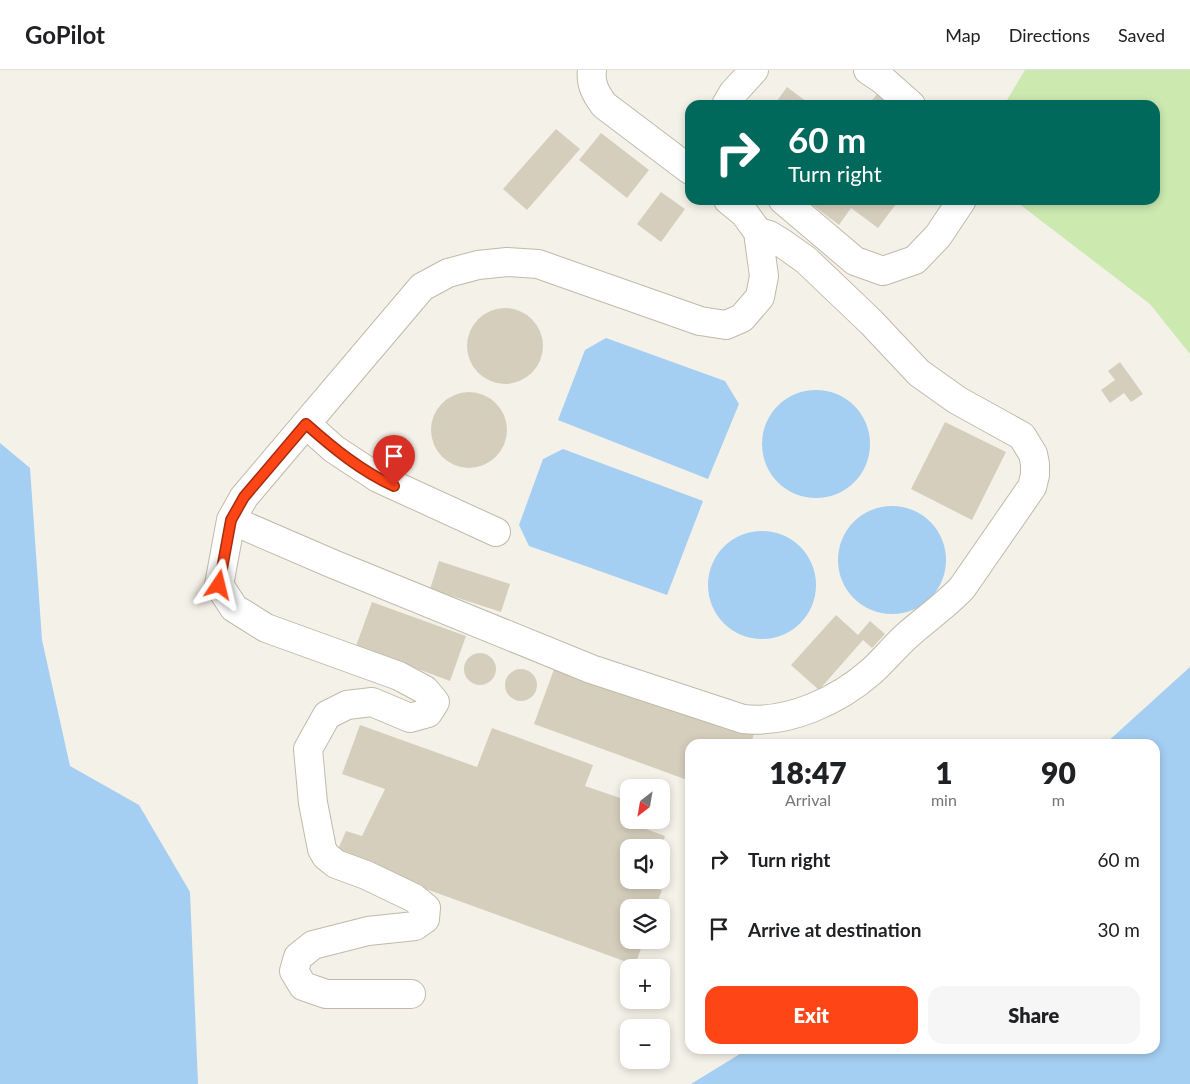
<!DOCTYPE html>
<html lang="en">
<head>
<meta charset="utf-8">
<style>
	:root { --surface:#fff; --page:#f6f6f6; --text:#202124; --muted:#757577; --line:#e0e0e0; --accent:#fe4516 }
	body { margin:0; font-family:Lato,sans-serif; background:var(--page); color:var(--text); height:100vh; display:flex; flex-direction:column; font-size:19px; white-space:nowrap }
	* { box-sizing:border-box; margin:0 }
	p { font-size:16px; color:var(--muted) }
	.icon { flex:none; width:28px; height:28px; fill:none; stroke:currentColor; stroke-width:2; stroke-linecap:round; stroke-linejoin:round }
	.map { position:relative; flex:1; overflow:hidden }
	.details { position:absolute; left:685px; top:669px; width:475px; height:315px; display:flex; flex-direction:column; background:var(--surface); border-radius:15px; box-shadow:0 2px 8px #0003 }
	.details>* { flex:none }
	.top-card { position:absolute; left:685px; top:30px; width:475px; height:105px; border-radius:15px; box-shadow:0 2px 8px #0003; background:#00695c; color:#fff; overflow:hidden }
	.needle { width:32px; rotate:211deg }
	.buttons { position:absolute; left:620px; top:709px; display:grid; gap:10px }
	.buttons a { display:grid; place-items:center; width:50px; height:50px; border-radius:10px; background:var(--surface); box-shadow:0 2px 8px #0003; font-size:25px }
	.pin { position:absolute; display:grid; place-items:center; width:42px; height:42px; color:#fff; margin:-51px -21px; border-radius:50% 50% 50% 0; rotate:-45deg; box-shadow:0 0 5px #0007 }
	.pin .icon { rotate:45deg }
	.me { position:absolute; width:55px; margin:-28px; rotate:10deg; stroke-linejoin:round; filter:drop-shadow(0 0 4px #0008) }
	.turn { display:flex; align-items:center; gap:18px; height:105px; padding:0 20px; font-size:22px }
	.turn .icon { width:65px; height:65px; stroke-width:2.5 }
	.turn b { display:block; font-size:35px; line-height:42px }
	.eta { display:flex; justify-content:space-evenly; align-items:center; height:85px; text-align:center }
	.eta b { font-size:30px; font-weight:800; line-height:35px }
	.primary-button { display:flex; gap:10px; margin-top:auto; padding:10px 20px }
	.primary-button a { flex:1; height:58px; border-radius:15px; background:var(--accent); color:#fff; font-size:20px; font-weight:800; line-height:58px; text-align:center }
	.primary-button a+a { background:var(--page); color:var(--text) }
	ul { padding:0; list-style:none }
	li { display:flex; align-items:center; gap:15px; height:70px; padding:0 20px }
	li div { flex:1 }
	li b { display:block; font-size:19px }
	li em { font-style:normal }
	header { display:flex; align-items:center; gap:30px; box-sizing:border-box; height:70px; padding:0 25px; background:var(--surface); border-bottom:1px solid var(--line) }
	header strong { font-size:24px }
	nav { display:flex; gap:28px; margin-inline-start:auto; font-size:18px }
	.map>svg:first-child { display:block }
	.green { fill:#cce9b0 }
	.water { fill:#a4cef2 }
	.building { fill:#d6cebd }
	.lines { fill:none; stroke-linecap:round; stroke-linejoin:round }
	.minor-casing { stroke:#c0baaa; stroke-width:30 }
	.minor { stroke:#fff; stroke-width:28 }
	.route-casing { stroke:#a52d0e; stroke-width:12 }
	.route { stroke:#fe4516; stroke-width:9 }
</style>
</head>
<body>
<header>
<strong>GoPilot</strong>
<nav><a>Map</a><a>Directions</a><a>Saved</a></nav>
</header>
<div class="map">
<svg width="1190" height="1014" viewBox="0 0 1190 1014">
	<rect width="100%" height="100%" fill="#f4f1e8"/>
	<path class="green" d="M1025,0H1190V284L1150,234L1014,130H1155V35H1004Z"/>
	<path class="water" d="M606,268L725,311L739,334L708,409L558,350L585,280Z
		M762 374a54 54 0 1 1 108 0a54 54 0 1 1-108 0Z
		M0,373L30,398L42,570L70,696L139,735L190,822L198,1014H0Z
		M563,379L703,431L667,525L529,476L519,455L543,389Z
		M838 490a54 54 0 1 1 108 0a54 54 0 1 1-108 0Z
		M708 515a54 54 0 1 1 108 0a54 54 0 1 1-108 0Z
		M1190,597V1014H691L748,979H1155V674H1105Z"/>
	<path class="building" d="M787,17L811,35H774Z
		M878,23L894,35H868Z
		M556,59L580,79L527,140L503,119Z
		M601,63L649,100L627,128L579,90Z
		M661,122L685,139L661,172L637,154Z
		M806,130H899L878,158L851,138L839,155Z
		M467 276a38 38 0 1 1 76 0a38 38 0 1 1-76 0Z
		M1120,292L1143,324L1131,332L1124,323L1110,333L1101,320L1115,310L1108,301Z
		M431 360a38 38 0 1 1 76 0a38 38 0 1 1-76 0Z
		M945,352L1006,382L972,450L911,419Z
		M439,491L510,514L501,542L430,519Z
		M372,532L466,566L450,611L356,576Z
		M836,545L858,565L870,551L885,564L872,578L863,570L819,620L791,595Z
		M464 599a16 16 0 1 1 32 0a16 16 0 1 1-32 0Z
		M557,591L754,663L751,674H690V711L534,654Z
		M505 615a16 16 0 1 1 32 0a16 16 0 1 1-32 0Z
		M360,655L477,697L492,658L593,695L585,716L629,731V747L627,752L665,766L661,778H629V810H649L647,815L662,820L655,838H629V870H644L635,895L335,786L346,761L362,766L385,719L342,704Z"/>
	<g class="lines">
		<defs>
			<path id="minor" d="M592,0C590,14 596,24 604,35L690,100
				M868,0L883,10L911,35
				M726,35L733,23L754,0
				M783,130L855,191L883,201L915,190L938,166L962,130
				M306,354L334,379L378,408L496,462
				M231,450L333,494L591,599L743,649C788,654 838,631 872,601C885,589 896,575 910,563C927,548 946,535 962,518L1032,417L1035,405V394L1033,384L1022,366L957,330L919,303L871,252L806,190L782,173L769,165L758,162
				M411,924H326L303,916L294,901L298,887L313,875L368,861L415,856L425,849L426,838L414,828L366,805L336,794L326,786L322,779L313,733L308,679L327,645L347,635L372,632L410,648L428,643L435,632L425,620L399,606L266,558L234,538L219,515L231,450L244,427L422,217L448,203L478,195L507,192L538,194L700,251L726,255L742,248L760,227L764,206L758,162L745,144L728,130"/>
		</defs>
		<use href="#minor" class="minor-casing"/>
		<use href="#minor" class="minor"/>
	</g>
	<g class="lines">
		<defs>
			<path id="route" d="M219,515L231,450L244,427L306,354C333,378 361,401 394,416"/>
		</defs>
		<use href="#route" class="route-casing"/>
		<use href="#route" class="route"/>
	</g>
</svg>
<div class="buttons">
<a><svg class="needle" viewBox="-14 -14 28 28"><path d="M0-13l5 13h-10z" fill="#e53935"/><path d="M0 13l5-13h-10z" fill="#757577"/></svg></a>
<a><svg class="icon" aria-label="sound" viewBox="0 0 24 24"><path d="M4 9h4l5-4v14l-5-4H4zM17 9q2 3 0 6"/></svg></a>
<a><svg class="icon" aria-label="layers" viewBox="0 0 24 24"><path d="M12 4l9 5-9 5-9-5zM3 14l9 5 9-5"/></svg></a>
<a>+</a>
<a>−</a>
</div>
<div class="pin" style="left:394px;top:416px;background:#d93025"><svg class="icon" aria-label="arrive" viewBox="0 0 24 24"><path d="M6 21V4h12l-3 4 3 4H6"/></svg></div>
<svg class="me" style="left:219px;top:515px" viewBox="-20 -20 40 40"><path d="M0-17L14 15 0 8-14 15z" fill="#fe4516" stroke="#fff" stroke-width="4"/></svg>
<div class="top-card">
<div class="turn"><svg class="icon" aria-label="right" viewBox="0 0 24 24"><path d="M7 20v-9h11M14 6l5 5-5 5"/></svg><div><b>60 m</b>Turn right</div></div>
</div>
<section class="details">
<div class="eta">
<div><b>18:47</b><p>Arrival</p></div>
<div><b>1</b><p>min</p></div>
<div><b>90</b><p>m</p></div>
</div>
<ul>
<li><svg class="icon" aria-label="right" viewBox="0 0 24 24"><path d="M7 20v-9h11M14 6l5 5-5 5"/></svg><div><b>Turn right</b></div><em>60 m</em></li>
<li><svg class="icon" aria-label="arrive" viewBox="0 0 24 24"><path d="M6 21V4h12l-3 4 3 4H6"/></svg><div><b>Arrive at destination</b></div><em>30 m</em></li>
</ul>
<div class="primary-button"><a>Exit</a><a>Share</a></div>
</section>
</div>
</body>
</html>
